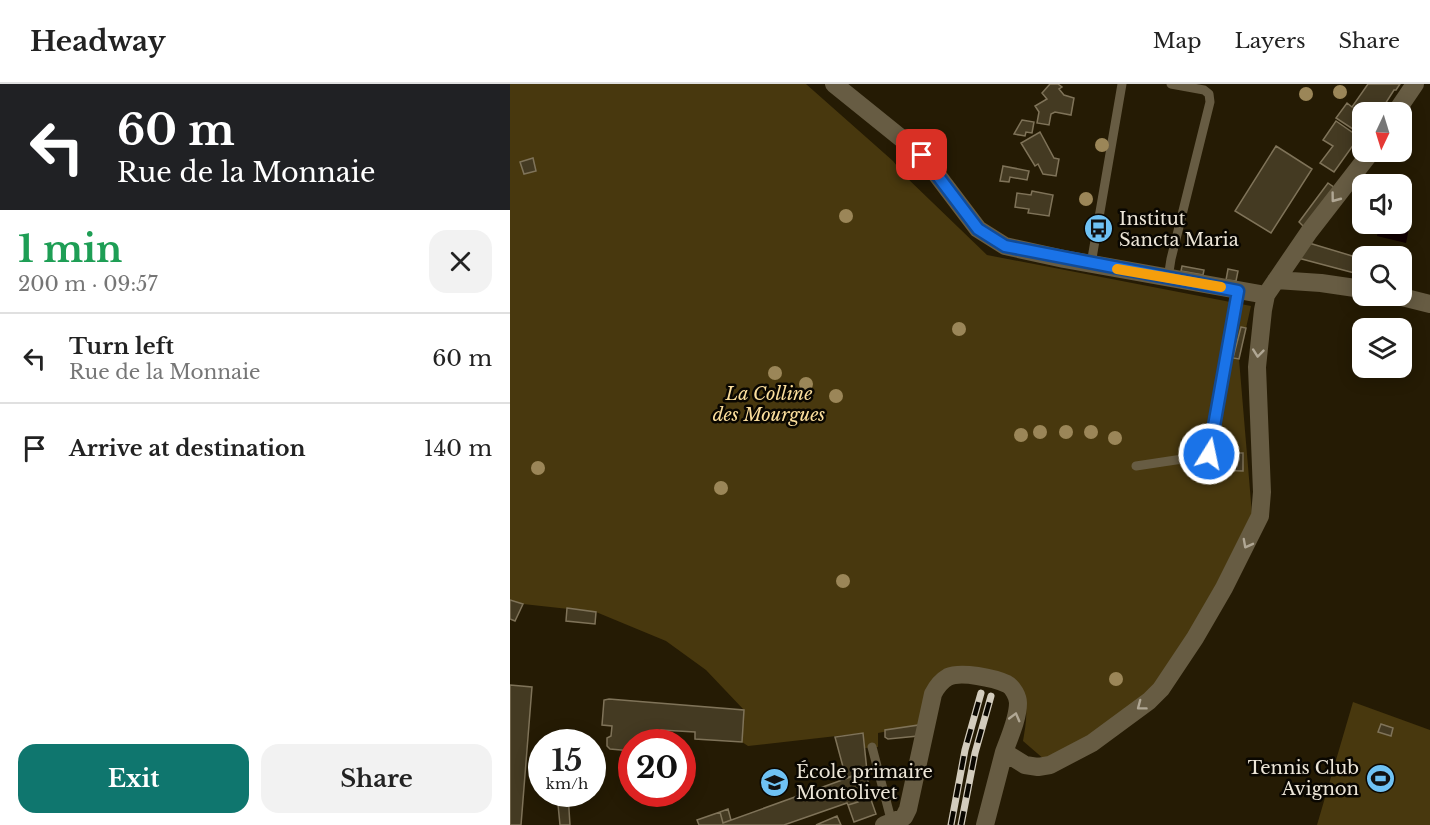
<!DOCTYPE html>
<html lang="en">
<head>
<meta charset="utf-8">
<style>
	:root { --surface:#fff; --page:#f2f2f2; --text:#222; --muted:#767676; --line:#e0e0e0; --accent:#0f766e }
	body { margin:0; font-family:"Libre Baskerville",serif; background:var(--page); color:var(--text); height:100vh; display:flex; flex-direction:column; font-size:22px; white-space:nowrap }
	* { box-sizing:border-box; margin:0 }
	p { font-size:20px; color:var(--muted) }
	.icon { flex:none; width:33px; height:33px; fill:none; stroke:currentColor; stroke-width:2; stroke-linecap:round; stroke-linejoin:round }
	.map { position:relative; flex:1; overflow:hidden }
	.details { display:flex; flex-direction:column; background:var(--surface); width:510px }
	.details>* { flex:none }
	.hud { background:#202124; color:#fff; overflow:hidden }
	.needle { width:39px; rotate:184deg }
	.buttons { position:absolute; left:842px; top:18px; display:grid; gap:12px }
	.buttons a { display:grid; place-items:center; width:60px; height:60px; border-radius:12px; background:var(--surface); box-shadow:0 3px 15px #0003; font-size:30px }
	.speed { position:absolute; left:18px; top:645px; display:flex; gap:12px; font-size:30px; font-weight:700; text-align:center }
	.speed>* { display:grid; place-content:center; width:78px; height:78px; border-radius:50%; background:var(--surface); box-shadow:0 3px 15px #0003; line-height:1 }
	.speed small { font-size:15px; font-weight:400 }
	.speed .limit { border:9px solid #d22; background:#fff; color:#111 }
	.pin { position:absolute; display:grid; place-items:center; width:51px; height:51px; color:#fff; margin:-26px; border-radius:12px; box-shadow:0 3px 9px #0006 }
	.me { position:absolute; width:66px; margin:-33px; rotate:10deg; stroke-linejoin:round; filter:drop-shadow(0 0 4px #0008) }
	.turn { display:flex; align-items:center; gap:21px; height:126px; padding:0 18px; font-size:27px }
	.turn .icon { width:78px; height:78px; stroke-width:2.5 }
	.turn b { display:block; font-size:42px; line-height:51px }
	.round { display:grid; place-items:center; flex:none; width:63px; height:63px; border-radius:18px; background:var(--page) }
	.summary { display:flex; align-items:center; justify-content:space-between; height:102px; padding:0 18px }
	h1 { font-size:36px; font-weight:800; line-height:45px; color:#1e9e55 }
	.cta { display:flex; gap:12px; margin-top:auto; padding:12px 18px }
	.cta a { flex:1; height:69px; border-radius:18px; background:var(--accent); color:#fff; font-size:24px; font-weight:800; line-height:69px; text-align:center }
	.cta a+a { background:var(--page); color:var(--text) }
	ul { padding:0; list-style:none }
	li { display:flex; align-items:center; gap:18px; height:90px; padding:0 18px; border-top:2px solid var(--line) }
	li div { flex:1 }
	li b { display:block; font-size:22px }
	li em { font-style:normal }
	header { display:flex; align-items:center; gap:36px; box-sizing:border-box; height:84px; padding:0 30px; background:var(--surface); border-bottom:2px solid var(--line) }
	header strong { font-size:28px }
	nav { display:flex; gap:33px; margin-inline-start:auto; font-size:21px }
	main { display:flex; flex:1; min-height:0 }
	.map>svg:first-child { display:block }
	.green { fill:#48380e }
	.water { fill:#110100 }
	.building { fill:#443a22; stroke:#7f7359; stroke-width:1.5 }
	.lines { fill:none; stroke-linecap:round; stroke-linejoin:round }
	.lane { stroke:#675c43; stroke-width:9 }
	.street { stroke:#675c43; stroke-width:18 }
	.rail-casing { stroke:#d3ccbd; stroke-width:7 }
	.rail { stroke:#0a0701; stroke-width:4.5; stroke-dasharray:14; stroke-linecap:butt }
	.tree { fill:#9b8658 }
	.oneway { stroke:#b0a794 }
	.route-casing { stroke:#114b97; stroke-width:15 }
	.route { stroke:#1a73e8; stroke-width:10 }
	.slow { stroke:#f59e0b; stroke-width:10 }
	.labels { text-anchor:middle; dominant-baseline:central; stroke-width:5; stroke-linejoin:round; paint-order:stroke }
	.poi-label { font-size:18px; fill:#ece5d7; stroke:#0a0701; text-anchor:start }
	.park-label { font-size:18px; font-style:italic; fill:#fbde9c; stroke:#0a0701 }
</style>
</head>
<body>
<header>
<strong>Headway</strong>
<nav><a>Map</a><a>Layers</a><a>Share</a></nav>
</header>
<main>
<section class="details">
<div class="hud">
<div class="turn"><svg class="icon" aria-label="left" viewBox="0 0 24 24"><path d="M17 20v-9H6M10 6l-5 5 5 5"/></svg><div><b>60 m</b>Rue de la Monnaie</div></div>
</div>
<div class="summary"><div><h1>1 min</h1><p>200 m · 09:57</p></div><a class="round"><svg class="icon" aria-label="close" viewBox="0 0 24 24"><path d="M6 6l12 12M18 6L6 18"/></svg></a></div>
<ul>
<li><svg class="icon" aria-label="left" viewBox="0 0 24 24"><path d="M17 20v-9H6M10 6l-5 5 5 5"/></svg><div><b>Turn left</b><p>Rue de la Monnaie</p></div><em>60 m</em></li>
<li><svg class="icon" aria-label="arrive" viewBox="0 0 24 24"><path d="M6 21V4h12l-3 4 3 4H6"/></svg><div><b>Arrive at destination</b></div><em>140 m</em></li>
</ul>
<div class="cta"><a>Exit</a><a>Share</a></div>
</section>
<div class="map">
<svg width="920" height="741" viewBox="0 0 920 741">
	<rect width="100%" height="100%" fill="#251b04"/>
	<path class="green" d="M0,0H296L383,77L395,92L477,171L741,222L729,275L742,430L710,502L640,609L575,658L535,676L513,657C516,639 519,625 512,607L443,586L409,641L368,649V663L355,664L353,649L238,662L232,658L234,626L196,586L156,557L86,528L13,520L0,516Z
		M843,618L920,646V741H807Z"/>
	<path class="water" d="M870,140L899,144L896,159L867,152Z"/>
	<path class="building" d="M540,0H548L552,3L549,5L554,11L564,14L561,31L545,28L541,30L539,41L527,39L529,28L525,22L537,15L532,9Z
		M858,0H890L886,6H884L870,28H852V51L826,34L837,19L842,23Z
		M512,36L524,38L522,49L516,48L515,52L504,50Z
		M826,37L849,53L824,88L810,79L823,62L813,56Z
		M530,48L544,74L549,75L546,92L533,90L528,80L525,82L511,59Z
		M766,62L802,85L761,149L725,127Z
		M23,74L26,87L14,90L10,78Z
		M493,82L519,87L517,96L500,93L499,98L490,97Z
		M818,99L825,104L794,143L789,138Z
		M522,107L543,111L539,132L518,129L519,125L505,123L507,109L521,111Z
		M799,159L849,174L850,172H852V191L788,174Z
		M672,182L694,186L693,191L671,187Z
		M718,185L728,187L726,197L716,196Z
		M731,243L736,244L729,275L723,274Z
		M703,369H733V387L703,386Z
		M0,516L13,520L5,537L0,535Z
		M57,524L86,528L85,540L56,537Z
		M0,601L22,603L11,741H0Z
		M99,615L234,626L232,658L185,655V648L151,646L150,652L135,651L134,658H122V667L100,665L97,662V654L101,652L102,642L92,641L94,616Z
		M871,640L883,644L881,652L868,648Z
		M409,641L408,652L378,655L375,653V646Z
		M353,649L357,687L336,694L325,653Z
		M357,687L359,710L347,715L348,718L338,721L337,719L274,741H189L187,736L210,728L213,739Z
		M47,710H58L60,741H50Z
		M359,710L366,730L344,738L338,721L348,718L347,715Z
		M218,725L221,736L213,739L210,728Z
		M327,732L331,741H306Z"/>
	<g class="lines">
		<path class="lane" d="M581,180L612,0
			M658,194L661,175L700,18L699,10L694,6L661,0
			M626,382L699,371L728,207
			M362,663L382,739"/>
		<path class="street" d="M324,0L412,71L468,145L495,162L554,175L756,211
			M886,28L905,0
			M766,196L811,199L852,205
			M888,212L920,220
			M374,741L394,733L398,725L423,610C426,604 431,597 438,593C451,587 484,594 497,600C503,603 508,613 508,619C508,635 499,654 494,668L515,681L528,683L540,681L582,659L639,617L651,605L685,554L714,504L750,432L752,408L747,283L753,226L756,211L799,148L861,68
			M475,741L494,668"/>
		<defs>
			<path id="rail" d="M441,741L455,666L471,609
				M451,741L465,669L481,612"/>
		</defs>
		<use href="#rail" class="rail-casing"/>
		<use href="#rail" class="rail"/>
	</g>
	<g class="tree">
		<circle cx="830" cy="8" r="7"/>
		<circle cx="796" cy="10" r="7"/>
		<circle cx="592" cy="61" r="7"/>
		<circle cx="576" cy="115" r="7"/>
		<circle cx="336" cy="132" r="7"/>
		<circle cx="449" cy="245" r="7"/>
		<circle cx="265" cy="289" r="7"/>
		<circle cx="296" cy="300" r="7"/>
		<circle cx="326" cy="312" r="7"/>
		<circle cx="530" cy="348" r="7"/>
		<circle cx="556" cy="348" r="7"/>
		<circle cx="581" cy="348" r="7"/>
		<circle cx="511" cy="351" r="7"/>
		<circle cx="605" cy="354" r="7"/>
		<circle cx="689" cy="382" r="7"/>
		<circle cx="28" cy="384" r="7"/>
		<circle cx="211" cy="404" r="7"/>
		<circle cx="333" cy="497" r="7"/>
		<circle cx="606" cy="595" r="7"/>
	</g>
	<defs><path id="oneway-chevron" d="M-2-3.5L2.5 0L-2 3.5" fill="none" stroke-width="1.6" stroke-linecap="round" stroke-linejoin="round" transform="scale(1.5)"/></defs>
	<g class="oneway">
		<use href="#oneway-chevron" transform="translate(825 114) rotate(127)"/>
		<use href="#oneway-chevron" transform="translate(748 269) rotate(96)"/>
		<use href="#oneway-chevron" transform="translate(737 460) rotate(118)"/>
		<use href="#oneway-chevron" transform="translate(631 622) rotate(143)"/>
		<use href="#oneway-chevron" transform="translate(505 633) rotate(-75)"/>
	</g>
	<g class="lines">
		<defs>
			<path id="route" d="M412,71L468,145L495,162L728,207L699,370"/>
		</defs>
		<use href="#route" class="route-casing"/>
		<use href="#route" class="route"/>
		<path class="slow" d="M607,185L711,203"/>
	</g>
	<defs>
		<symbol id="bus-disc" viewBox="-11 -11 22 22"><circle r="9.5" fill="#6fc2f4" stroke="#0a0701"/><path d="M-5-6H5V4H4V6H2V4H-2V6H-4V4H-5ZM-3.5-4V0h7V-4ZM-3.5 1.2v1.5H-2V1.2ZM2 1.2v1.5H3.5V1.2Z" fill="#111"/></symbol>
		<symbol id="stadium-disc" viewBox="-11 -11 22 22"><circle r="9.5" fill="#6fc2f4" stroke="#0a0701"/><path d="M0-5a6.5 5 0 1 0 0 10a6.5 5 0 1 0 0-10ZM-3.5-1.8h7v3.6h-7Z" fill="#111"/></symbol>
		<symbol id="school-disc" viewBox="-11 -11 22 22"><circle r="9.5" fill="#6fc2f4" stroke="#0a0701"/><path d="M0-5L7-2L0 1L-7-2ZM-4 1L0 2.5L4 1V4Q0 6-4 4Z" fill="#111"/></symbol>
	</defs>
	<g fill-rule="evenodd">
		<use href="#bus-disc" x="572" y="128" width="33" height="33"/>
		<use href="#stadium-disc" x="854" y="678" width="33" height="33"/>
		<use href="#school-disc" x="248" y="682" width="33" height="33"/>
	</g>
	<g class="labels">
		<g class="poi-label">
			<text x="609" y="135">Institut<tspan x="609" dy="21">Sancta Maria</tspan></text>
			<text x="849" y="684" text-anchor="end">Tennis Club<tspan x="849" dy="21">Avignon</tspan></text>
			<text x="286" y="688">École primaire<tspan x="286" dy="21">Montolivet</tspan></text>
		</g>
		<g class="park-label">
			<text x="259" y="310">La Colline<tspan x="259" dy="21">des Mourgues</tspan></text>
		</g>
	</g>
</svg>
<div class="buttons">
<a><svg class="needle" viewBox="-14 -14 28 28"><path d="M0-13l5 13h-10z" fill="#e53935"/><path d="M0 13l5-13h-10z" fill="#767676"/></svg></a>
<a><svg class="icon" aria-label="sound" viewBox="0 0 24 24"><path d="M4 9h4l5-4v14l-5-4H4zM17 9q2 3 0 6"/></svg></a>
<a><svg class="icon" aria-label="search" viewBox="0 0 24 24"><circle cx="10" cy="10" r="6"/><path d="M15 15l6 6"/></svg></a>
<a><svg class="icon" aria-label="layers" viewBox="0 0 24 24"><path d="M12 4l9 5-9 5-9-5zM3 14l9 5 9-5"/></svg></a>
</div>
<div class="speed"><div>15<small>km/h</small></div><div class="limit">20</div></div>
<div class="pin" style="left:412px;top:71px;background:#d93025"><svg class="icon" aria-label="arrive" viewBox="0 0 24 24"><path d="M6 21V4h12l-3 4 3 4H6"/></svg></div>
<svg class="me" style="left:699px;top:370px" viewBox="-20 -20 40 40"><circle r="17" fill="#1a73e8" stroke="#fff" stroke-width="3"/><path d="M0-11L8 9 0 5-8 9z" fill="#fff"/></svg>
</div>
</main>
</body>
</html>
